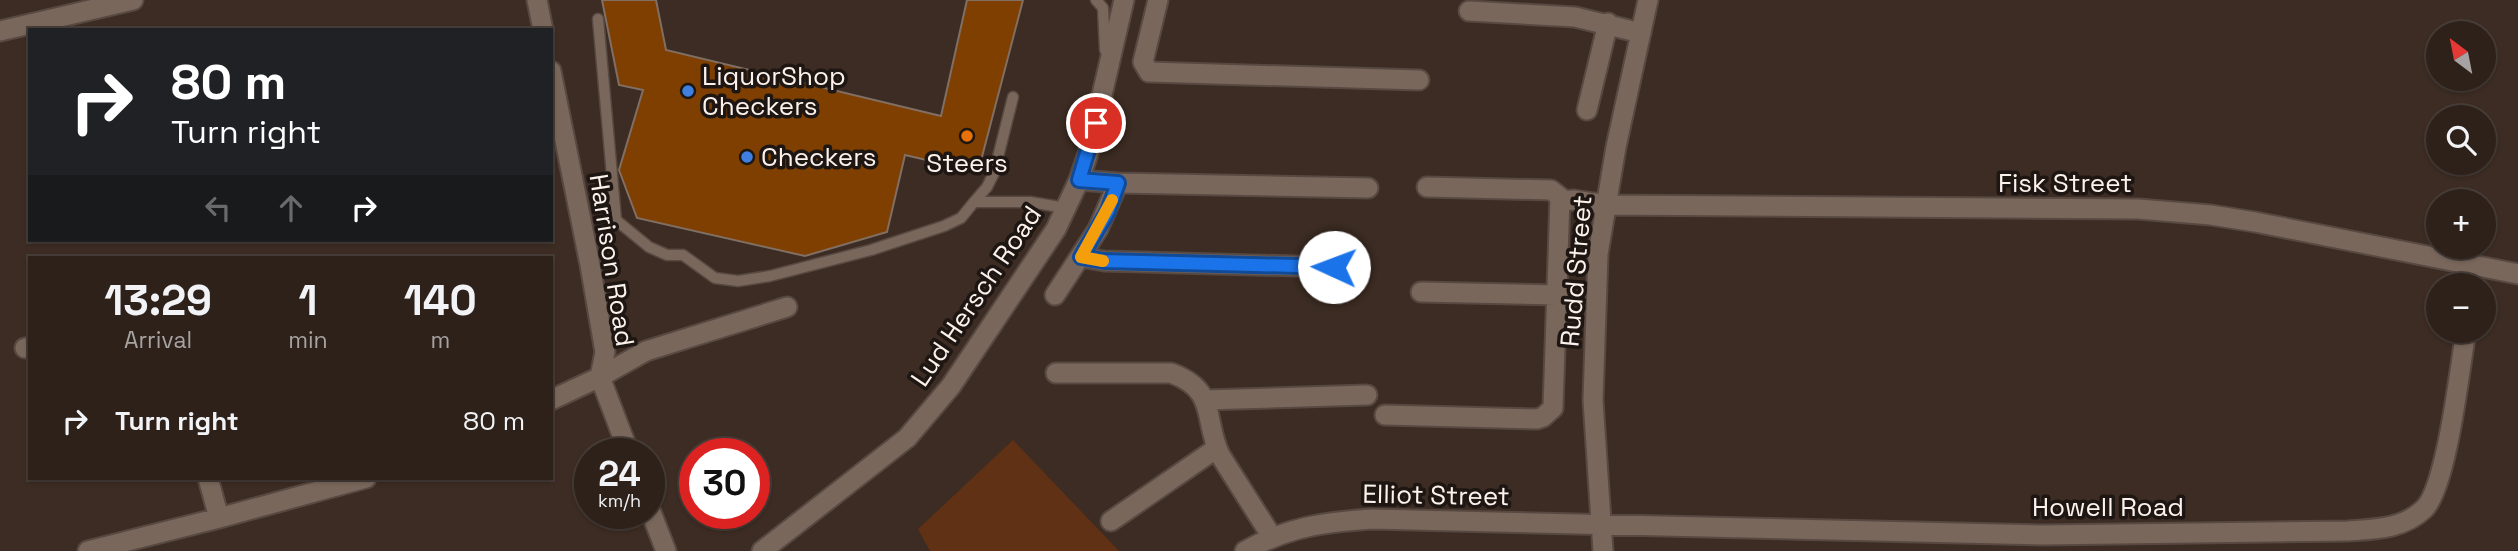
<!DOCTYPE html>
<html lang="en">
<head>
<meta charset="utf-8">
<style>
	:root { --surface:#2d211a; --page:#392e27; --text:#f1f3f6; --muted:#a7a3a2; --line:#483e39 }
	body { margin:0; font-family:"Space Grotesk",sans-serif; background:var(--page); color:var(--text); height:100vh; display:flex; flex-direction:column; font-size:26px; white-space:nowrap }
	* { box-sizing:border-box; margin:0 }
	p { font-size:23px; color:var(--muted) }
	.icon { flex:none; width:38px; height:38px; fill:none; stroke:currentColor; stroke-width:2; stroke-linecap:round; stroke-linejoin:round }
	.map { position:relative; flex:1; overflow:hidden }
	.sheet { position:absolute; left:28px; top:256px; width:525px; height:224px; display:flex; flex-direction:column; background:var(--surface); border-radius:0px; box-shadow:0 2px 5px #0004,0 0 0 2px var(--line) }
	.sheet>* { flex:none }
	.guide { position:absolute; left:28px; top:28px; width:525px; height:214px; border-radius:0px; box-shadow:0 2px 5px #0004,0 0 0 2px var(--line); background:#202124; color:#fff; overflow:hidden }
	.needle { width:46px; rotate:328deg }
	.fabs { position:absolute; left:2426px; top:21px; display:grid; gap:14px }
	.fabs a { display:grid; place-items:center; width:70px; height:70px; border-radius:50%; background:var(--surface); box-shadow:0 2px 5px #0004,0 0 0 2px var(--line); font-size:35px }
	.speed { position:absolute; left:574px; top:438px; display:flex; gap:14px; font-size:35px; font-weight:700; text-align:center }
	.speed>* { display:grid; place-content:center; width:91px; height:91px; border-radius:50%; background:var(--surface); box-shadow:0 2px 5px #0004,0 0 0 2px var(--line); line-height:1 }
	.speed small { font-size:18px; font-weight:400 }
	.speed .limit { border:10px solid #d22; background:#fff; color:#111 }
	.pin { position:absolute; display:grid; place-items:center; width:60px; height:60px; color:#fff; margin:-30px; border:4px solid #fff; border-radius:50%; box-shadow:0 2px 7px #0007 }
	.me { position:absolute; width:77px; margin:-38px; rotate:272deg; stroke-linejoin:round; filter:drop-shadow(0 0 5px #0008) }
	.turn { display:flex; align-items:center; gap:24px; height:147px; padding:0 28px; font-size:32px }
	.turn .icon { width:91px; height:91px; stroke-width:2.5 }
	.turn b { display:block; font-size:49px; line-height:60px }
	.lanes { display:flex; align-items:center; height:66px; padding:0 28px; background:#0003; justify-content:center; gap:35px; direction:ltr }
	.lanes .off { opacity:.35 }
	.eta { display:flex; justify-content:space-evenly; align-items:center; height:119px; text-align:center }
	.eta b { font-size:42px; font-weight:700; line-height:49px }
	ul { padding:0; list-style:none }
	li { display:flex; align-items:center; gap:21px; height:91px; padding:0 28px }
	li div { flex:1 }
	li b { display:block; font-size:26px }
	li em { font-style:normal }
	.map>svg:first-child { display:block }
	.green { fill:#603114 }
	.building { fill:#7e3f00; stroke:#816f63; stroke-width:2 }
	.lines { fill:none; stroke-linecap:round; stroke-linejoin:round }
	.service-casing { stroke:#574941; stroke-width:13 }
	.minor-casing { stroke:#574941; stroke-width:23 }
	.service { stroke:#79675c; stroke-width:10 }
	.minor { stroke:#79675c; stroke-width:19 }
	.route-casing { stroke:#114b97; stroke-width:18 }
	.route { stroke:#1a73e8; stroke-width:12 }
	.slow { stroke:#f59e0b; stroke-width:12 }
	.shop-dot { fill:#3f7fe0; stroke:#1d1612; stroke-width:2.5 }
	.food-dot { fill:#e8710a; stroke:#1d1612; stroke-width:2.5 }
	.labels { text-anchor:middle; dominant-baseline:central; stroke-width:7; stroke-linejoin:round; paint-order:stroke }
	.poi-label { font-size:26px; fill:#fcf1eb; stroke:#1d1612; text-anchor:start }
	.street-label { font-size:26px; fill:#fcf1eb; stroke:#1d1612 }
</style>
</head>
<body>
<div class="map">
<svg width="2518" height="551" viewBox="0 0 2518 551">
	<rect width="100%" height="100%" fill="#3c2c23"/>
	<path class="green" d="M1013,440L1119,551H930L918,529Z"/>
	<path class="building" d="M602,0H656L666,50L941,116L967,0H1023L978,172L905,155L887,232L805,256L637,218L619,170L643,90L619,85Z"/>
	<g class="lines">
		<defs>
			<path id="service" d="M1096,0L1103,8L1105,50
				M598,19L616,220L649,247L667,255H683L715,278L738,281L770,276L871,250L944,226L961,218L974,202H1030L1066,208
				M974,202L987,187L994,173L1013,97"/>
			<path id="minor" d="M537,0L543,30
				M1158,0L1143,62L1149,72L1419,80
				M1469,11L1575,17L1641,33
				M0,31L133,0
				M551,71L590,265L605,352L600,377L629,453
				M1587,110L1608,23
				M1079,180L1118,183L1368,188
				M1562,201L1574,200L1607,205L2138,209L2211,215L2255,222L2518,274
				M1081,257L1104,261L1334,267
				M1421,292L1558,295
				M1055,295L1098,229L1118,183
				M25,348L30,347
				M1056,373H1171C1218,390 1203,419 1220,455L1272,537
				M551,400L600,377L646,351L787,307
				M1205,400L1367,395
				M1385,415L1537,419L1543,417L1553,408L1560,197L1551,190L1427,187
				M208,478L219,518
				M649,507L666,551
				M1111,521L1217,448
				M88,551L219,518L366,478
				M762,551L907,438L951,386L1056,229L1079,180L1089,151L1124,0
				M1245,551C1288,527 1324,522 1372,519L2041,535L2348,531C2376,529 2403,529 2424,509C2447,487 2460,366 2466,331
				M1603,551L1593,400L1598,254L1616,147L1648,0"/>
		</defs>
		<use href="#service" class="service-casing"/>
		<use href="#minor" class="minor-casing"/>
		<use href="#service" class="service"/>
		<use href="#minor" class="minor"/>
	</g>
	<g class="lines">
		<defs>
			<path id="route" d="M1096,123L1079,180L1118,183L1108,211L1081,257L1104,261L1334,267"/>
		</defs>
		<use href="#route" class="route-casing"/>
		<use href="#route" class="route"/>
		<path class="slow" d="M1103,261L1081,257L1112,200"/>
	</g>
	<g class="shop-dot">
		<circle cx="688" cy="91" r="7"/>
		<circle cx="747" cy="157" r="7"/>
	</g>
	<circle class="food-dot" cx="967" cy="136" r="7"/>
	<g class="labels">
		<g class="poi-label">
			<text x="702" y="76">LiquorShop<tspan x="702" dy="30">Checkers</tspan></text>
			<text x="761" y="157">Checkers</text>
			<text x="967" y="163" text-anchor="middle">Steers</text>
		</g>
		<g class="street-label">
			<text x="2065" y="183">Fisk Street</text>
			<text transform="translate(612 260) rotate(81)">Harrison Road</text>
			<text transform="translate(1576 271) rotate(-85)">Rudd Street</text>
			<text transform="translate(976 296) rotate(-56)">Lud Hersch Road</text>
			<text transform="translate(1436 495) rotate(1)">Elliot Street</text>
			<text x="2108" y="507">Howell Road</text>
		</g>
	</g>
</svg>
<div class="fabs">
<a><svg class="needle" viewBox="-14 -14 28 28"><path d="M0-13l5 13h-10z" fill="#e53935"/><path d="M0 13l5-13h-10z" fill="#a7a3a2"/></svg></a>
<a><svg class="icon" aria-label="search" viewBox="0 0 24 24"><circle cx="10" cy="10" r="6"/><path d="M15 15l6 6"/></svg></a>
<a>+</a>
<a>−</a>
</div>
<div class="speed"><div>24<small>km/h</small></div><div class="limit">30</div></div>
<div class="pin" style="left:1096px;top:123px;background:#d93025"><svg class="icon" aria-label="arrive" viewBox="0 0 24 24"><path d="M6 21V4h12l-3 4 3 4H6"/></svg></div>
<svg class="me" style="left:1334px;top:267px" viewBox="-20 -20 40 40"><circle r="19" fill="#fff"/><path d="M0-13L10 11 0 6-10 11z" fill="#1a73e8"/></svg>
<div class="guide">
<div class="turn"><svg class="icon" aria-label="right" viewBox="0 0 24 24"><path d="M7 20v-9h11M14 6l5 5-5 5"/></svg><div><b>80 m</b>Turn right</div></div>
<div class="lanes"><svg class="icon off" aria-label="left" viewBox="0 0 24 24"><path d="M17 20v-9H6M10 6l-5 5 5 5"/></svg><svg class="icon off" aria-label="ahead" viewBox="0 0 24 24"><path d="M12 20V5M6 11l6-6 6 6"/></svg><svg class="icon" aria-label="right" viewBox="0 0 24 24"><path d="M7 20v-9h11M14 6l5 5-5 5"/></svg></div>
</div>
<section class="sheet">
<div class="eta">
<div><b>13:29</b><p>Arrival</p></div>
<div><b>1</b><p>min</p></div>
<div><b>140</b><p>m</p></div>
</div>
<ul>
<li><svg class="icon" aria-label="right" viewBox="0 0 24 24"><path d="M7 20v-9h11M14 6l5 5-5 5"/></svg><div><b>Turn right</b></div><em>80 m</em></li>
</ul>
</section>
</div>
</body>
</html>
